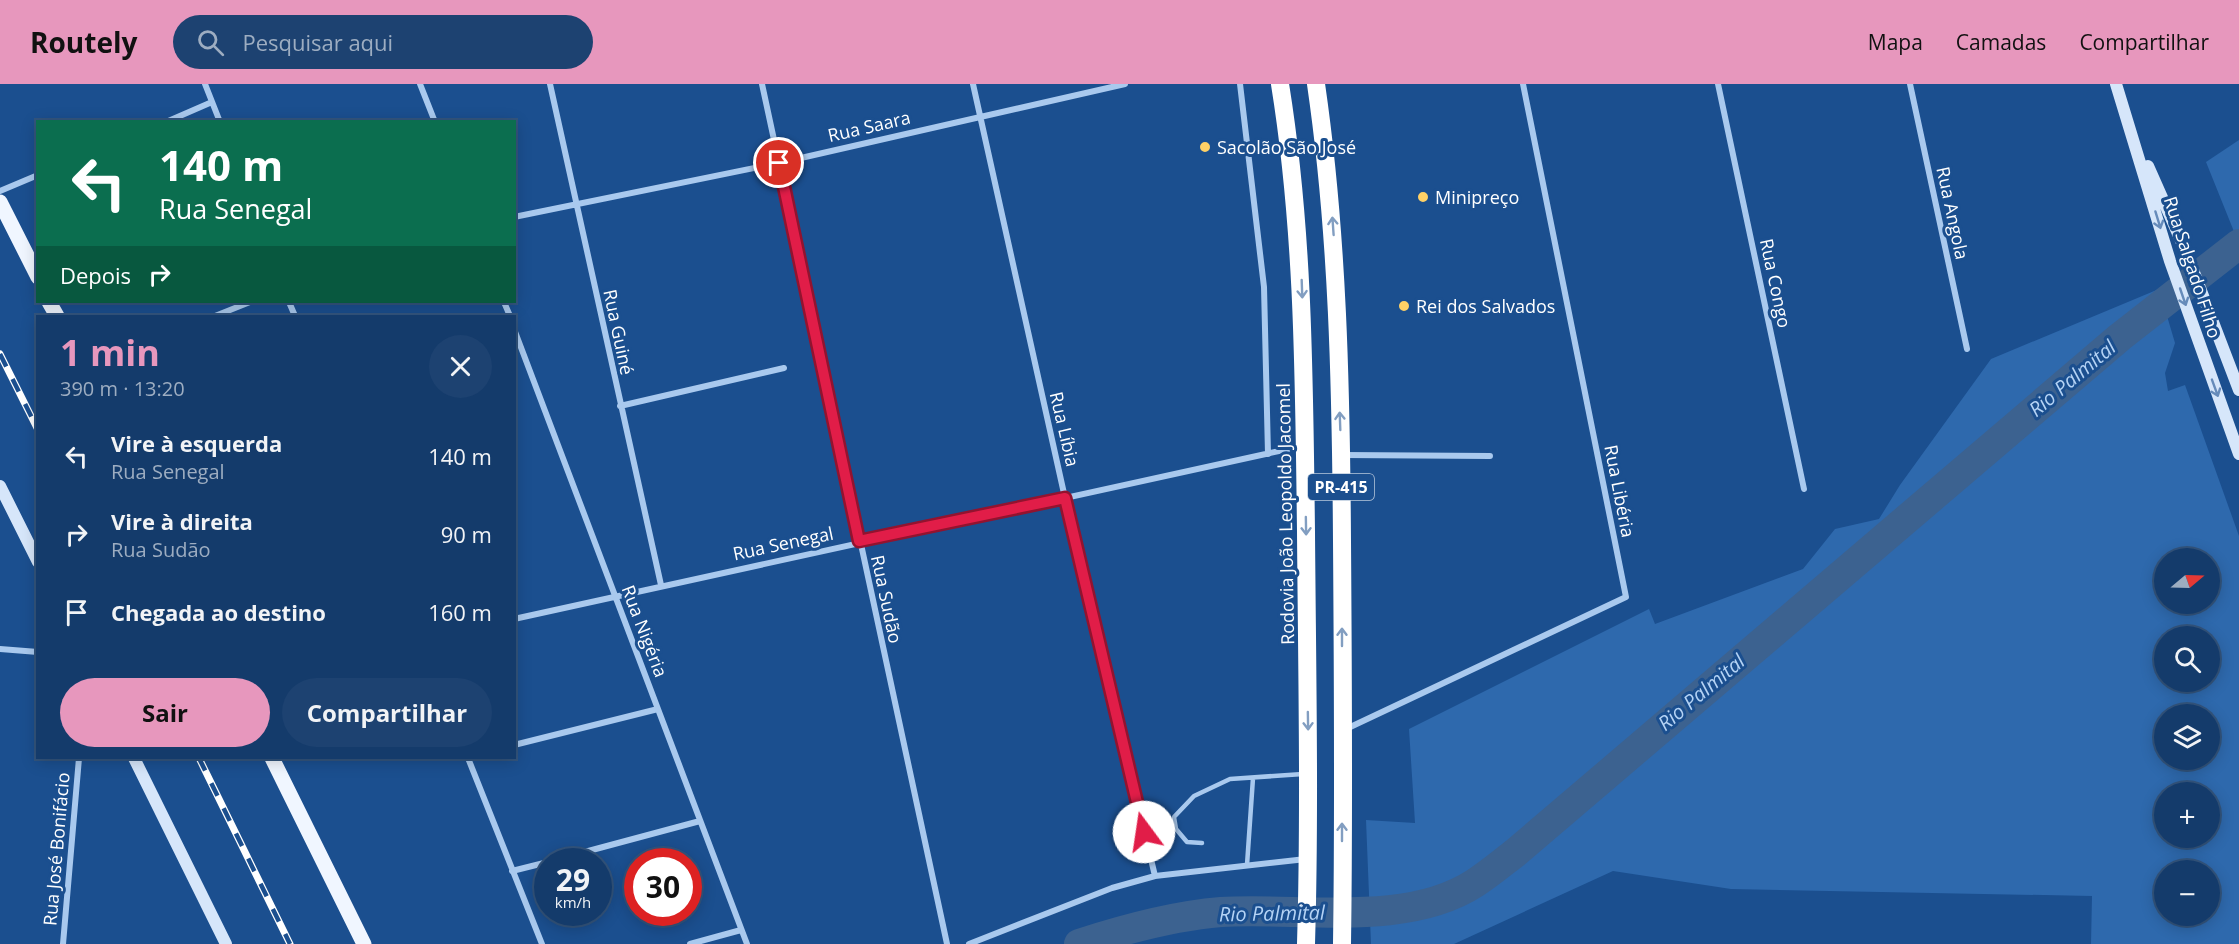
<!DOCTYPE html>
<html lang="pt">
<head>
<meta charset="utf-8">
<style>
	:root { --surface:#143b6b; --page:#1d4271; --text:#f1f3f6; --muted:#9dadc1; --line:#33557e; --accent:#e797bd }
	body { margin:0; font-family:"Open Sans",sans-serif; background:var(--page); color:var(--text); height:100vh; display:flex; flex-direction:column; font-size:22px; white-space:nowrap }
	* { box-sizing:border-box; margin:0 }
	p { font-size:20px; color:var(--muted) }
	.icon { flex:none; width:33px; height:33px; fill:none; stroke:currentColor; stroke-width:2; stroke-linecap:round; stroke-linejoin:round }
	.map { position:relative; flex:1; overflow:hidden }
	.side { position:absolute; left:36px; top:231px; width:480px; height:444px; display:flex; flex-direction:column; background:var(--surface); border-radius:0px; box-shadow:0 3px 15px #0003,0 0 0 2px var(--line) }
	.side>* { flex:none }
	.top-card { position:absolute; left:36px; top:36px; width:480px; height:183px; border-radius:0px; box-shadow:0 3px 15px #0003,0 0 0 2px var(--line); background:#0b6e4f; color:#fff; overflow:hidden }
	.needle { width:39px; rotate:71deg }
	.fabs { position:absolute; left:2154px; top:464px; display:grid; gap:12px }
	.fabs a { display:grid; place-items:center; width:66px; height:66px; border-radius:50%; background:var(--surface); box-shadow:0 3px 15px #0003,0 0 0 2px var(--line); font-size:30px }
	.speed { position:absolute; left:534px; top:764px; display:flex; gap:12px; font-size:30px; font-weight:700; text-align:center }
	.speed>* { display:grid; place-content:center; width:78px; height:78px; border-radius:50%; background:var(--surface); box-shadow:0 3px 15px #0003,0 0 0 2px var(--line); line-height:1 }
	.speed small { font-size:15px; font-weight:400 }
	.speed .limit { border:9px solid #d22; background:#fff; color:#111 }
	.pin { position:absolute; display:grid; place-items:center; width:51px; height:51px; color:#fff; margin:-26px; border:3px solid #fff; border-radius:50%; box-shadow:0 2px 6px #0007 }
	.me { position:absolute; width:66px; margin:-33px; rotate:346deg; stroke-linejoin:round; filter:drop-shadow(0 0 4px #0008) }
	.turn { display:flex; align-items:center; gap:21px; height:126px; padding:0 24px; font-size:27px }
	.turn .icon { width:78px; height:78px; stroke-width:2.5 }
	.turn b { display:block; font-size:42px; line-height:51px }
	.then { display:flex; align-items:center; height:57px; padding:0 24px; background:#0003; gap:12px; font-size:22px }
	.round { display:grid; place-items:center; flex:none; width:63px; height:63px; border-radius:32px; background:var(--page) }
	.headline { display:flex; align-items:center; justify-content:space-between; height:102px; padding:0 24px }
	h1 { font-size:36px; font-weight:700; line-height:45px; color:var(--accent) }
	.primary-button { display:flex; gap:12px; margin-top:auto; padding:12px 24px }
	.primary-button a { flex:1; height:69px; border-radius:36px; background:var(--accent); color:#111; font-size:24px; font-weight:700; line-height:69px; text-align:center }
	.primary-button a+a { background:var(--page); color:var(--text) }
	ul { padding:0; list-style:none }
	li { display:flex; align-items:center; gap:18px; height:78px; padding:0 24px }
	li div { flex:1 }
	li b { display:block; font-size:22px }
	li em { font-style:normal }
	header { display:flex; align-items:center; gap:36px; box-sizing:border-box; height:84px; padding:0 30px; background:var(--accent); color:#111 }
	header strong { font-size:28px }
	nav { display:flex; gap:33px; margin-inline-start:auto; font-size:21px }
	.search { width:420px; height:54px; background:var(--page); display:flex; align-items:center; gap:15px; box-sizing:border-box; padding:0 21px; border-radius:33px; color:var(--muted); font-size:22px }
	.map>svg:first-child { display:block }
	.green { fill:#2e69ad; fill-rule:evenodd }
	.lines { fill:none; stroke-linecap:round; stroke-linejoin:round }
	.river { stroke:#3c6290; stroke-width:30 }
	.lane { stroke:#a9c9ee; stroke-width:4.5 }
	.street { stroke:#a9c9ee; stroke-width:6 }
	.secondary { stroke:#d6e6fa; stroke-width:12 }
	.primary { stroke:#f0f6ff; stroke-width:15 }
	.highway { stroke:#fff; stroke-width:18 }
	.rail-casing { stroke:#fff; stroke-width:7 }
	.rail { stroke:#1b4f8f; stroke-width:4.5; stroke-dasharray:14; stroke-linecap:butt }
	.oneway { stroke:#668bba }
	.oneway2 { stroke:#829ec1 }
	.route-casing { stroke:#92132f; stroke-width:15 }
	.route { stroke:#e11d48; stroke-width:10 }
	.poi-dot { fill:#ffd166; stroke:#1b4f8f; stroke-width:2 }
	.labels { text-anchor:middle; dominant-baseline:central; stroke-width:6; stroke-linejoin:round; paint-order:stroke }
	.shield { fill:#1b4f8f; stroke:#bbcadd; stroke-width:1.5 }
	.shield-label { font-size:16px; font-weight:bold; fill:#fff }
	.street-label { font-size:18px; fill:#fff; stroke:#1b4f8f }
	.poi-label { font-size:18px; fill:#fff; stroke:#1b4f8f; text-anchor:start }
	.water-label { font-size:20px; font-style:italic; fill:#b5d3f5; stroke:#1b4f8f }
</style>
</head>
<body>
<header>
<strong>Routely</strong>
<div class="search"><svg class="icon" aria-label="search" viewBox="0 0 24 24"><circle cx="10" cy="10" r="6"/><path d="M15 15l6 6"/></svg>Pesquisar aqui</div>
<nav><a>Mapa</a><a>Camadas</a><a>Compartilhar</a></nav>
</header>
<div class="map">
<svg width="2239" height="860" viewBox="0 0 2239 860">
	<rect width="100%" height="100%" fill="#1b4f8f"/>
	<path class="green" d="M2239,56V160L2206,78Z
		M2159,205L2175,259L2165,289L2168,307L2185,301L2239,452V860H2091L2092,812L1731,805L1613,787L1454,860H1371L1366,736L1415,739L1409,645L1649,525L1655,540L1803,485L1835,445L1879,435L1900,401L1991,275ZM2164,474H2210V519H2164ZM2164,552H2210V597H2164ZM2164,630H2210V675H2164ZM2164,708H2210V753H2164ZM2164,786H2210V831H2164Z"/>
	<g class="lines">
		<path class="river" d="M1079,860C1125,845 1172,832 1221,828C1300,823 1406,844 1475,799C1489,790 1502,779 1515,769L2120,253L2239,160"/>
		<path class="lane" d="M1202,759L1187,758L1176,745L1174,733L1194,712L1230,695L1303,690
			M1247,781L1253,694"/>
		<path class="street" d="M205,0L220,38
			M420,0L435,38
			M550,0L661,501
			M762,0L947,860
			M973,0L1065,414L1155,792
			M1240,0L1264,203L1268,370
			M1718,0L1804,405
			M1910,0L1967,265
			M166,38L212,18
			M0,107L38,91
			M514,133L779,79L1125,0
			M289,218L295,232
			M504,218L510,232
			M215,232L250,218
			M514,245L747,860
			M620,322L784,284
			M1343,371L1490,372
			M514,535L1302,362
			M0,565L38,568
			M1346,645L1626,513L1523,0
			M514,661L658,625
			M468,674L542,860
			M551,777L700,737
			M512,787L548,778
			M63,860L79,674
			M690,860L741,846
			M969,860L1112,804L1155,792L1306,775"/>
		<path class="secondary" d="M2116,0L2170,177L2239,370
			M2148,82L2187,170L2239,306
			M0,402L38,478
			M134,674L226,860"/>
		<path class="primary" d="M0,118L38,193
			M49,218L57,232
			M272,674L364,860"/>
		<path class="highway" d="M1280,0C1304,149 1304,297 1306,447C1307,585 1310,723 1306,860
			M1316,0C1338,151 1341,304 1342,457C1343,591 1344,726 1342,860"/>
		<defs>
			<path id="rail" d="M0,270L38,346
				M199,674L290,860"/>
		</defs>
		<use href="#rail" class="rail-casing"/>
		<use href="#rail" class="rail"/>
	</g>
	<defs><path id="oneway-shaft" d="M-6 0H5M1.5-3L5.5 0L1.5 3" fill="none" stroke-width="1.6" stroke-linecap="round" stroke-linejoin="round" transform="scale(1.5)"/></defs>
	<g class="oneway">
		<use href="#oneway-shaft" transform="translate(2158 136) rotate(73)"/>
		<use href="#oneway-shaft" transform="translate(2183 213) rotate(71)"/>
		<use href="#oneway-shaft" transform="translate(2215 304) rotate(70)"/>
	</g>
	<g class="oneway2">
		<use href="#oneway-shaft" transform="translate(1333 142) rotate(-94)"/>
		<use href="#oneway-shaft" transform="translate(1302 205) rotate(88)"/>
		<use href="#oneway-shaft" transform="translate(1340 337) rotate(-92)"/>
		<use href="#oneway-shaft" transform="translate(1306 442) rotate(89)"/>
		<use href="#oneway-shaft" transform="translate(1342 553) rotate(-90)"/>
		<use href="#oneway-shaft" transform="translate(1308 637) rotate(89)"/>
		<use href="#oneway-shaft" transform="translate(1342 748) rotate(-90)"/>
	</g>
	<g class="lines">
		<defs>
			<path id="route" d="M779,79L859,457L1065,414L1144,748"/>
		</defs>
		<use href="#route" class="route-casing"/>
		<use href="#route" class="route"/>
	</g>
	<g class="poi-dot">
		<circle cx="1205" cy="63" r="6"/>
		<circle cx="1423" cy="113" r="6"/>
		<circle cx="1404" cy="222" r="6"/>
	</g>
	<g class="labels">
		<rect class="shield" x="1308" y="390" width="66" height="26" rx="4.5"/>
		<g class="shield-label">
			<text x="1341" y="403">PR-415</text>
		</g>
		<g class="street-label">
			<text transform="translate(869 42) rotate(-13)">Rua Saara</text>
			<text transform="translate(1953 129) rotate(78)">Rua Angola</text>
			<text transform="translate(2193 183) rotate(72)">Rua Salgado Filho</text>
			<text transform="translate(1776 199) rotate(78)">Rua Congo</text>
			<text transform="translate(619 248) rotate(78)">Rua Guiné</text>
			<text transform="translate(1065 345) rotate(77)">Rua Líbia</text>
			<text transform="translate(1620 407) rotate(79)">Rua Libéria</text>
			<text transform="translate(1285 430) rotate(-91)">Rodovia João Leopoldo Jacomel</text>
			<text transform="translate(783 459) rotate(-12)">Rua Senegal</text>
			<text transform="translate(887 515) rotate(78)">Rua Sudão</text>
			<text transform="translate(645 547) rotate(69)">Rua Nigéria</text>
			<text transform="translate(56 765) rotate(-85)">Rua José Bonifácio</text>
		</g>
		<g class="poi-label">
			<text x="1217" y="63">Sacolão São José</text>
			<text x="1435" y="113">Minipreço</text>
			<text x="1416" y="222">Rei dos Salvados</text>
		</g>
		<g class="water-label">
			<text transform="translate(2072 294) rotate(-40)">Rio Palmital</text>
			<text transform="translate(1701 608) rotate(-40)">Rio Palmital</text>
			<text transform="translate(1272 829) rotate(-1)">Rio Palmital</text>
		</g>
	</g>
</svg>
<div class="fabs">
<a><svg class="needle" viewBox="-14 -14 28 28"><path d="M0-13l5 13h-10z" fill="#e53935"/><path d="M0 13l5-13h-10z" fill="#9dadc1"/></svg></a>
<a><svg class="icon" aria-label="search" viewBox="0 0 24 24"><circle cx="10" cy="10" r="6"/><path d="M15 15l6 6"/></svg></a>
<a><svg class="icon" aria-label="layers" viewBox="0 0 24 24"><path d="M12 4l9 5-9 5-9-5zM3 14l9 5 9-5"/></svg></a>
<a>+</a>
<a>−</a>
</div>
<div class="speed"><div>29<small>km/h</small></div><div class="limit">30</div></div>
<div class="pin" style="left:779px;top:79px;background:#d93025"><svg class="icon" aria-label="arrive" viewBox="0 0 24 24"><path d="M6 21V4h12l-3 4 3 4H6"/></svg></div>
<svg class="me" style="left:1144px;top:748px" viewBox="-20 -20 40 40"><circle r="19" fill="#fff"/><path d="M0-13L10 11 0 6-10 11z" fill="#e11d48"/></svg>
<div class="top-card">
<div class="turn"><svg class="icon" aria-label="left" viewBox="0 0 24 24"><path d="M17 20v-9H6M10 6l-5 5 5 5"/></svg><div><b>140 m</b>Rua Senegal</div></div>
<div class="then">Depois<svg class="icon" aria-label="right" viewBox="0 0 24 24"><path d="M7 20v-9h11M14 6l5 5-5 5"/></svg></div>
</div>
<section class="side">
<div class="headline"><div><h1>1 min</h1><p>390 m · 13:20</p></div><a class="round"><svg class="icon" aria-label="close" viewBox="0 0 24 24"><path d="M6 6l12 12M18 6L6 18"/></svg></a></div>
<ul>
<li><svg class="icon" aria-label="left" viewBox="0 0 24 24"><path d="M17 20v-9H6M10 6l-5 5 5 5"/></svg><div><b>Vire à esquerda</b><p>Rua Senegal</p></div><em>140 m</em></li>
<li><svg class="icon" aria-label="right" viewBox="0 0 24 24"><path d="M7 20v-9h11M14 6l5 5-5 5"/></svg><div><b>Vire à direita</b><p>Rua Sudão</p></div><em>90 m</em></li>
<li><svg class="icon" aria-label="arrive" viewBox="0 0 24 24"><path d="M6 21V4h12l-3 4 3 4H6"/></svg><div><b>Chegada ao destino</b></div><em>160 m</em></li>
</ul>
<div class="primary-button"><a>Sair</a><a>Compartilhar</a></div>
</section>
</div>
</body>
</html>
